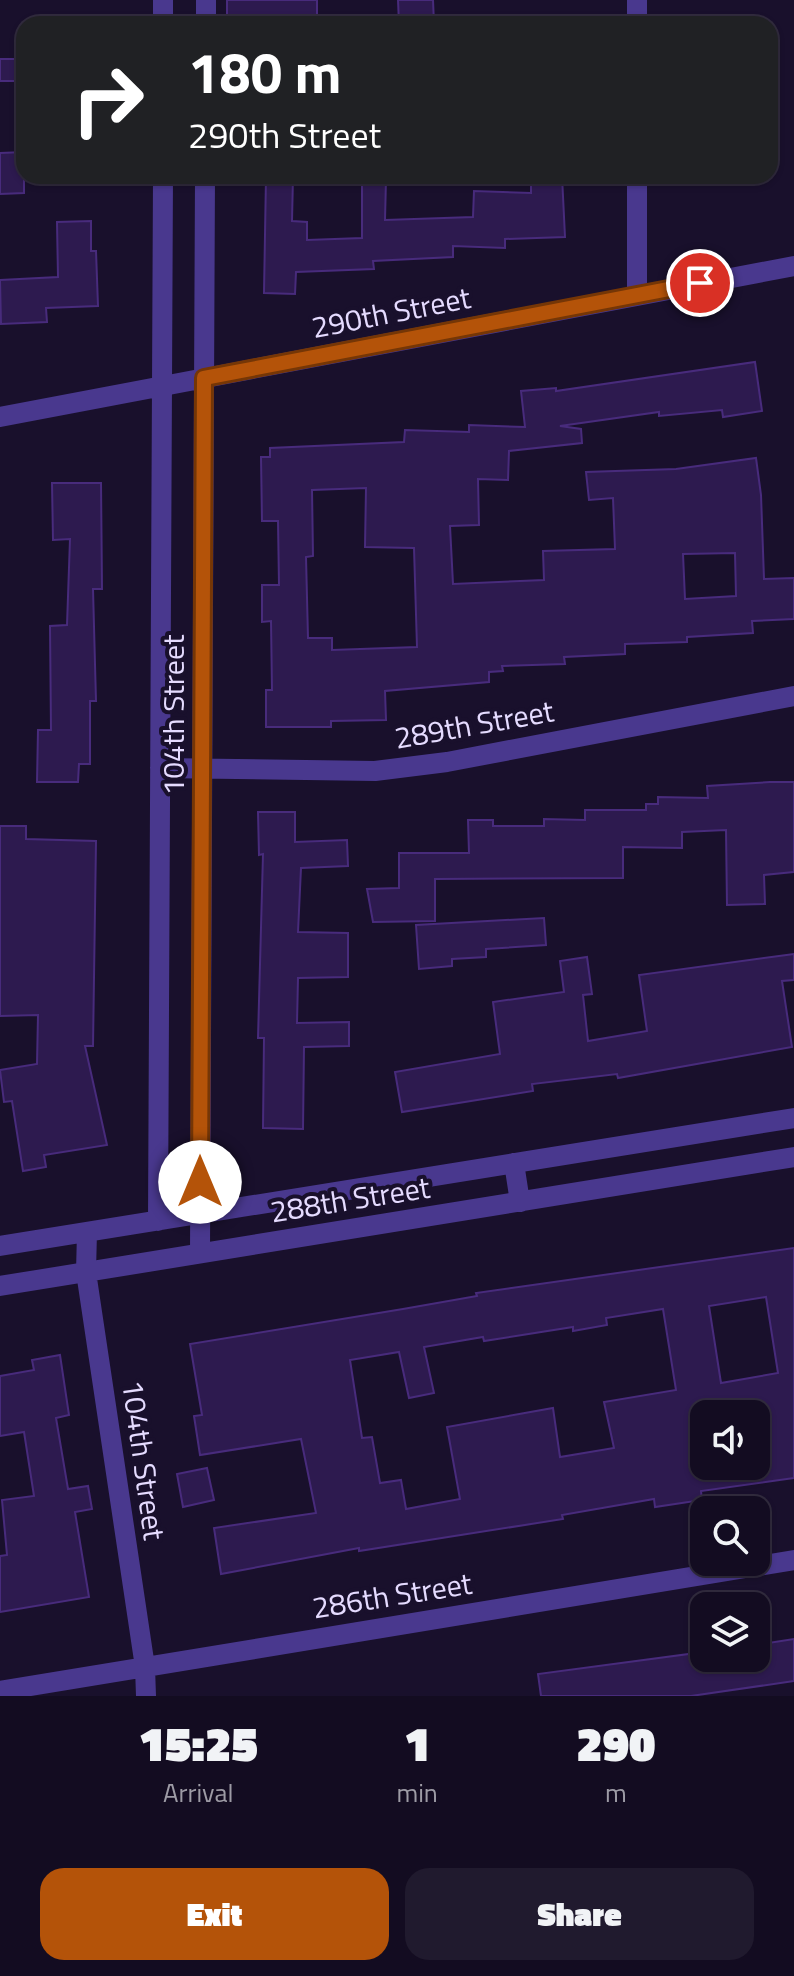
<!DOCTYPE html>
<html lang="en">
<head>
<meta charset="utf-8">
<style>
	:root { --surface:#130c21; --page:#201a2e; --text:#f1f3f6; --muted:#9d9ba5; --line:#322c3f; --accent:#b45309 }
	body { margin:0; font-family:"Titillium Web",sans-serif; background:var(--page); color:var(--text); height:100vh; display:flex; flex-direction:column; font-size:30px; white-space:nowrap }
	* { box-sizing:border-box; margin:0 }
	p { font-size:26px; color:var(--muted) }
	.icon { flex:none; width:44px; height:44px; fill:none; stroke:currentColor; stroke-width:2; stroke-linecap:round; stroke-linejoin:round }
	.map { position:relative; height:1696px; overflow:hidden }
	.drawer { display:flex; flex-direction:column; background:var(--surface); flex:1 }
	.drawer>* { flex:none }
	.top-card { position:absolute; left:16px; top:16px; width:762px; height:168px; border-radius:24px; box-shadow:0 2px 6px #0004,0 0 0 2px var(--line); background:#202124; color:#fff; overflow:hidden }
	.controls { position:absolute; left:690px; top:1400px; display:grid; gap:16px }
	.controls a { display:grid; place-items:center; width:80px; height:80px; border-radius:16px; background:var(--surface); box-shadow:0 2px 6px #0004,0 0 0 2px var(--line); font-size:40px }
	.pin { position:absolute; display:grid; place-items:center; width:68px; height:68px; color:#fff; margin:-34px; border:4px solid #fff; border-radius:50%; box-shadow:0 2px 8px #0007 }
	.me { position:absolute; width:88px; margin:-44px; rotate:0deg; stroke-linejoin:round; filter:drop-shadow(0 0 6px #0008) }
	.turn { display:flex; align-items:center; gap:28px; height:168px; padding:0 40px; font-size:36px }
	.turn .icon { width:104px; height:104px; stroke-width:2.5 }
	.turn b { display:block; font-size:56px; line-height:68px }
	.eta { display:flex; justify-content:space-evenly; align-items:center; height:136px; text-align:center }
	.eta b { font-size:48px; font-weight:800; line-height:56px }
	.cta { display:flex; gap:16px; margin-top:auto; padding:16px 40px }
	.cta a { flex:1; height:92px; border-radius:24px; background:var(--accent); color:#fff; font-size:32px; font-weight:800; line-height:92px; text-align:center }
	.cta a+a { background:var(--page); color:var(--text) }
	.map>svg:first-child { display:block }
	.building { fill:#2d1a4f; stroke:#482b7c; stroke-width:2; fill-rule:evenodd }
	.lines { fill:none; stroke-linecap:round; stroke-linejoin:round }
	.minor { stroke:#49388e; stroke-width:20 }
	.route-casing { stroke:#753606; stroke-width:20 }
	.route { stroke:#b45309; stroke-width:14 }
	.labels { text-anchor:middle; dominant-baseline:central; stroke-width:8; stroke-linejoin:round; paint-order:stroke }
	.street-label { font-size:30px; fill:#e5dbff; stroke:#19102c }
</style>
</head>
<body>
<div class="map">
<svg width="794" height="1696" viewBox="0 0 794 1696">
	<rect width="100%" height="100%" fill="#19102c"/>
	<path class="building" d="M227,0H317V23L227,20Z
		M398,0H433L434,24H399Z
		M0,59H24V81H0Z
		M24,152V193L0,194V153Z
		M531,176H562L565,237L505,239V248L453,246V257L373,261L374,269L296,272L295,294L264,293L266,177H293L292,221L307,222V240L362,238V179H386L385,220L473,217L474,191L531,193Z
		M91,221V251H96L98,306L46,308L47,322L1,324L0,280L58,277L57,222Z
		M755,362L762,411L723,417L722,410L659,416V412L560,426L581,429L582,443L509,451L508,480L478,479L479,525L450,526L453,584L544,580L543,551L615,549L613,498L589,500L586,472L676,469L756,458L761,495L764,579L794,578V619L752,621L753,633L687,637V642L625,644V654L564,657L565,664L502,666L503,671L489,672V682L385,691L386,720L331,721V727H266V690H272L271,621L262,622V585H279L278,521H262L261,457H270V448L404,442L405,430L469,432V425L525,427L521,391L556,388V391ZM366,488L365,547L414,548L417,647L332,650V638H308L306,557L313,556L312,490ZM735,553L736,596L685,599L683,554Z
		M52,483H101L102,589H93L96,701H90V764H79L78,782H37L38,730H51L50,626L67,625L70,539L53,540Z
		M770,782H794V872L764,875L765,904L727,905L726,830L682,832V848L623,847V878L435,879V921L373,922L367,889L399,888V853H469L468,820H493V826H544V819L585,820V810H646V804H658V797L708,798L707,786Z
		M258,812H295V842L347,840L348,866L301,868L298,932L348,933V977L298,978L297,1023L349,1022V1046L304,1047L303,1129L263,1128L264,1038H258L263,854L259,855Z
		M0,826H26V839L96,841L93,1046H85L107,1145L44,1155L46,1167L23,1171L12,1101L4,1102L0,1070L37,1064L38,1015L0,1016Z
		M544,918L546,945L486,949V957L452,959V966L419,969L416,925Z
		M794,954V980L782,981L792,1047L618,1078L617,1074L532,1084L533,1091L402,1112L395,1072L500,1054L493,1002L564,992L560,961L587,957L592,994L583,995L588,1041L647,1031L639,975Z
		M794,1248V1478L701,1491L702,1500L655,1507L654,1499L562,1515L563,1519L359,1551V1548L221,1574L214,1528L316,1513L301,1439L200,1455L194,1416L202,1415L190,1344L403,1309L477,1296L476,1293ZM766,1297L778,1373L721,1383L709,1306ZM663,1309L676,1390L604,1402L614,1448L560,1457L553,1408L447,1427L460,1499L406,1509L401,1480L380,1483L372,1437L362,1438L350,1360L399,1352L409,1398L434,1393L424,1347L483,1337L484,1341L573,1327V1331L607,1325L606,1318ZM756,1411V1466H697L691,1423L704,1421V1414Z
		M60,1355L69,1415L56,1418L68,1489L88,1486L92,1509L75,1512L89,1597L0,1612V1556L7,1555L2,1500L34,1496L24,1432L0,1436V1376L34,1370L32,1360Z
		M207,1468L214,1500L183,1507L177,1474Z
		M794,1639V1681L691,1696H541L538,1674L704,1652V1658H756V1645Z"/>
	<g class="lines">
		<path class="minor" d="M637,0V24
			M163,24V0
			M206,24V0
			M637,295V176
			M0,417L794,266
			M160,768L375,771L447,762L794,696
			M514,1163L520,1202
			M158,1221L163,176
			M87,1232L86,1272L145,1667L146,1696
			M0,1246L794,1118
			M200,1253L205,176
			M0,1286L794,1157
			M0,1691L794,1560"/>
	</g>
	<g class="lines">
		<defs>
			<path id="route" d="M200,1182L204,378L700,283"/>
		</defs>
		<use href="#route" class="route-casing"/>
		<use href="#route" class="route"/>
	</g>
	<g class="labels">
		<g class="street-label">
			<text transform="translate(391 312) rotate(-11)">290th Street</text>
			<text transform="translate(173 715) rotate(-90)">104th Street</text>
			<text transform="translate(474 724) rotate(-10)">289th Street</text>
			<text transform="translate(350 1199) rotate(-9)">288th Street</text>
			<text transform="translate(144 1460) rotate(82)">104th Street</text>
			<text transform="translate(392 1595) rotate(-9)">286th Street</text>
		</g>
	</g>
</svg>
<div class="controls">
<a><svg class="icon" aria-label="sound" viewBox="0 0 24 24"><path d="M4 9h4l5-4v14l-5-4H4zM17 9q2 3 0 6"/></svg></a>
<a><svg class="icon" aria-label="search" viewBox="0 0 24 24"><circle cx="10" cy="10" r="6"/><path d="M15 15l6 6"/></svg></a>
<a><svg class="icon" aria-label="layers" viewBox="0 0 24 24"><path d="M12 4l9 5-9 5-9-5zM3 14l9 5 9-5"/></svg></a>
</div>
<div class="pin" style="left:700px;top:283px;background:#d93025"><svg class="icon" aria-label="arrive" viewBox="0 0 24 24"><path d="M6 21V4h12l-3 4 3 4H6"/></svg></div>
<svg class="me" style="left:200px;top:1182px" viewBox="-20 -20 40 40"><circle r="19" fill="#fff"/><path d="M0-13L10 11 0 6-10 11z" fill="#b45309"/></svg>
<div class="top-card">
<div class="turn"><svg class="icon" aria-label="right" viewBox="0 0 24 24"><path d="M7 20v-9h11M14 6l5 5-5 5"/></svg><div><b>180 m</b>290th Street</div></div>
</div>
</div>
<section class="drawer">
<div class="eta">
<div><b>15:25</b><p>Arrival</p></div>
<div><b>1</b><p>min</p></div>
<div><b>290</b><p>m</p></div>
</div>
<div class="cta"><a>Exit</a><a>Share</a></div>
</section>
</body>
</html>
